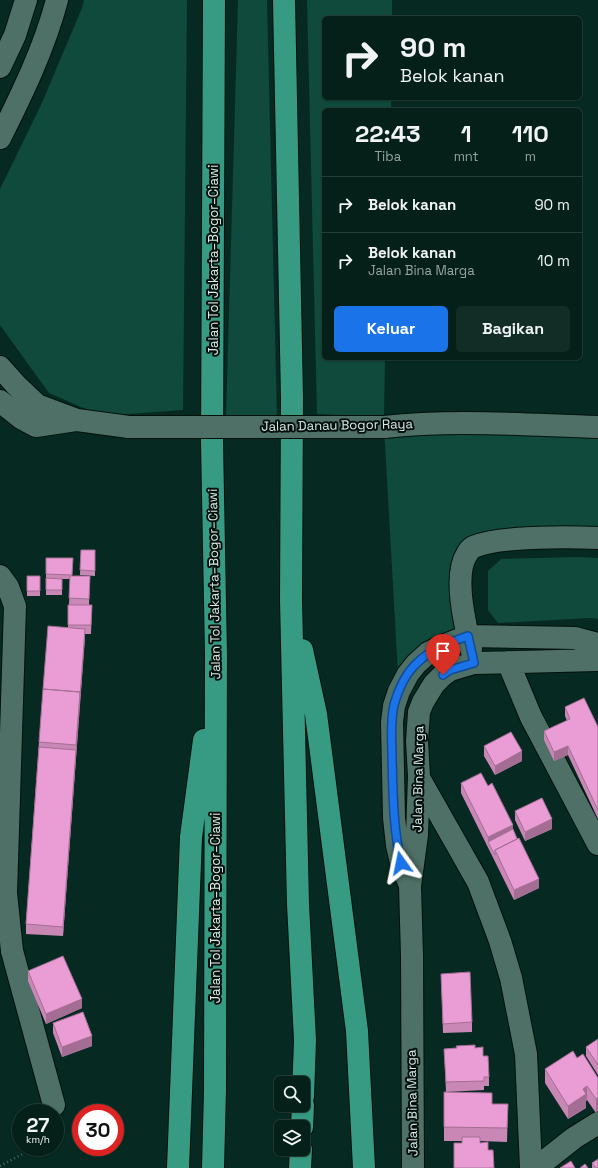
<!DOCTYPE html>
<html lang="id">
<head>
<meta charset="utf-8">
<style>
	:root { --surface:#042019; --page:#122d26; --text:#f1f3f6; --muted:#97a3a2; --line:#253e38; --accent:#1a73e8 }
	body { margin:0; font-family:"Space Grotesk",sans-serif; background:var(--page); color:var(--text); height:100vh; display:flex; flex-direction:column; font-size:15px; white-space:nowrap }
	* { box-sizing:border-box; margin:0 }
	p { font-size:13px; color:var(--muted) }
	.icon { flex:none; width:22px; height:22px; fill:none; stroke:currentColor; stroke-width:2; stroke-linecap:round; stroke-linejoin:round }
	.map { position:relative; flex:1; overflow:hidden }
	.side { position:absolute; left:322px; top:108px; width:260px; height:252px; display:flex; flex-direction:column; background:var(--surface); border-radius:6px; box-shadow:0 1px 3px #0004,0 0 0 1px var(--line) }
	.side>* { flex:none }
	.hud { position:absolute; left:322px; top:16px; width:260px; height:84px; border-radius:6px; box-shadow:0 1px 3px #0004,0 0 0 1px var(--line); background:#042019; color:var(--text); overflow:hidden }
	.tools { position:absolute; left:274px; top:1076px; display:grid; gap:8px }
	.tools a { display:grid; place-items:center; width:36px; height:36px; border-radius:6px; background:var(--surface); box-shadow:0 1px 3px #0004,0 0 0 1px var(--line); font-size:20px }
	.speed { position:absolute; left:12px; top:1104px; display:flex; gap:8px; font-size:20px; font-weight:700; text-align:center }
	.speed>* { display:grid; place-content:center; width:52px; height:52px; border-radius:50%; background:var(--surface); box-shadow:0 1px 3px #0004,0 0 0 1px var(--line); line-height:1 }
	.speed small { font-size:10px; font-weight:400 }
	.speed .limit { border:6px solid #d22; background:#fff; color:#111 }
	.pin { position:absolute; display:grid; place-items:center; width:34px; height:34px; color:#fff; margin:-41px -17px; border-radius:50% 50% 50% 0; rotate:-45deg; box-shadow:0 0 4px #0007 }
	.pin .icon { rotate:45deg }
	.me { position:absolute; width:44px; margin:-22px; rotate:348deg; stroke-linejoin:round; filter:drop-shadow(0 0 3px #0008) }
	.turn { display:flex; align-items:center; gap:14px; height:84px; padding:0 12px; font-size:18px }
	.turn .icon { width:52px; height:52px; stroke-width:2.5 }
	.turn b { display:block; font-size:28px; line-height:34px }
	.eta { display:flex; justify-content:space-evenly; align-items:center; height:68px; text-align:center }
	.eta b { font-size:24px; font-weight:800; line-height:28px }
	.button { display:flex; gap:8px; margin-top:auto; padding:8px 12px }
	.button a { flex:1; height:46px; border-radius:6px; background:var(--accent); color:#fff; font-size:16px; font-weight:800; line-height:46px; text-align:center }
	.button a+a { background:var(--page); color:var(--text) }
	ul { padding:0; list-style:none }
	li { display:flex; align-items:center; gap:12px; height:56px; padding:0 12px; border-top:1px solid var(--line) }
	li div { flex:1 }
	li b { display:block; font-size:15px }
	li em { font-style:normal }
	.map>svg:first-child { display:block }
	.green { fill:#0f4a3d }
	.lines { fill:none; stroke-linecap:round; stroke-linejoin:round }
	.minor-casing { stroke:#00110b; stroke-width:24 }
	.highway-casing { stroke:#00110b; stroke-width:24 }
	.path { stroke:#4c6a62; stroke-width:2.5; stroke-dasharray:1 3; stroke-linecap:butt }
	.minor { stroke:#4e7066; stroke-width:22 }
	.highway { stroke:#379a82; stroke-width:22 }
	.minor-bridge-casing { stroke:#00110b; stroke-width:24; stroke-linecap:butt }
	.minor-bridge { stroke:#4e7066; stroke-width:22 }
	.wall { fill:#c987b6 }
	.shaded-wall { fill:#a46e94 }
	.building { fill:#ea9dd4; stroke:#a46e94 }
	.route-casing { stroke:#114b97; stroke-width:10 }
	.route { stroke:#1a73e8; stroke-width:7 }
	.labels { text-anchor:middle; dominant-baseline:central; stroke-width:4; stroke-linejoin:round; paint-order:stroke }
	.street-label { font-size:13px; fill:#d9ebe5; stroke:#030f0c }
</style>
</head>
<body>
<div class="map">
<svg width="598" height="1168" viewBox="0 0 598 1168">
	<rect width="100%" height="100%" fill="#062a21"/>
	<path class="green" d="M84,0H187L183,410L102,416L49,393L0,325V189L41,105L82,8Z
		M238,0H267L277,417H226Z
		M307,0H392V18H324V98H391V110H324V358H385L384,417L317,414Z
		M384,427H598V539L468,552V636L420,659L399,691Z
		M578,557L598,558V619L590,618L498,623L488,610V571L501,559Z"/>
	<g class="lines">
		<defs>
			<path id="minor" d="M0,67L15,35L26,0
				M0,138C22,94 44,49 57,0
				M0,367L16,385L37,405L77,420L129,427
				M0,401L21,418L36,426L76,420
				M384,427C455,419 527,425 598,427
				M0,576L8,587L15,606L6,893L12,951L54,1105
				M471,649C465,625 453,575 467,554C469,550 472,547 476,546C488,541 503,540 515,539C543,537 571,537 598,538
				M508,662L531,717L598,844
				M419,778L478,882L500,941L511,978L526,1054L531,1168
				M409,883L401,863L397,845L394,818L392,722L394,706L399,691L408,674L416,664L428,653L440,647L468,636L575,638L598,644
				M413,1168L412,956L410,886L417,835L419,776L417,741L419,712L423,702L434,684L443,675L450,670L474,663L598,660
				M536,1168L574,1138L598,1123"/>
			<path id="highway" d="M284,0L292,398L291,600L298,904L305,1040L303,1096
				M302,650L316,714L357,1031L364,1168
				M302,1127L303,1105
				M178,1168L191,837L204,740
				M213,1168L215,1090L216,654L212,442L214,0
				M300,1168L301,1149"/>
		</defs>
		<use href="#minor" class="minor-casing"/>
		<use href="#highway" class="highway-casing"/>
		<path class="path" d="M0,1166L32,1149L33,1147"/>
		<use href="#minor" class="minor"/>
		<use href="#highway" class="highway"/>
		<defs>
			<path id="minor-bridge" d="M129,427H384"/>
		</defs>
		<use href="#minor-bridge" class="minor-bridge-casing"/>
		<use href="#minor-bridge" class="minor-bridge"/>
	</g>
	<path class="wall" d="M81,550H95V576L80,575Z
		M46,558H73L72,576H90L89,605H92L91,634H85L63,936L26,934V924L39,742L68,628V605H69L70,579H62V595H46Z
		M27,576H40V596H27Z
		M565,707L598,727V819L568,755L554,761L544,740V731L567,721L565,716Z
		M484,746L522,761L495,775L484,756Z
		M461,783L488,786L513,829L539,888L514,900L461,793Z
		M515,811L552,829L525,841L515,820Z
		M28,971L82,1008L46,1024L28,981Z
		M441,974L472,1022V1032L443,1033Z
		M53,1023L92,1046L62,1057L53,1033Z
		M598,1039V1075L586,1056V1047Z
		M456,1048H475L483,1056L489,1077V1086H484V1090L446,1092L444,1049Z
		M577,1058L598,1078L596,1113L587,1100L586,1101V1108L568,1119L545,1083V1069Z
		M444,1092L492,1104H508L507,1142L480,1141V1143L488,1150L494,1168L462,1143V1141H444Z
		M592,1163L598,1168H592Z"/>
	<path class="shaded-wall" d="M85,629V639L76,759V745Z
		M568,746V755L554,761V752Z
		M76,750V759L63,936V927Z
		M522,751V761L495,775V766Z
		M552,819V829L525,841V832Z
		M513,825V834L488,842V837Z
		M539,879V888L514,900V890Z
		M82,999V1008L46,1024V1014Z
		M92,1036V1046L62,1057V1047Z
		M587,1086V1100L586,1101V1108L568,1119V1106L583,1089Z
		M598,1097V1111L596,1113V1099Z"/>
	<path class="building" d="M81,550H95V571L80,570Z
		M46,558H73L72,575L46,574Z
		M27,576H40V591H27Z
		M70,576H90L89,599L69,598Z
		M46,578L62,579V590H46Z
		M68,605H92L91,625H68Z
		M48,626L85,629L80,696V692L43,689Z
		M43,689L80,692L76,745L39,742Z
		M584,698L598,727V810L568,746L554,752L544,731L570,719L565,707Z
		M511,732L522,751L495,766L484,746Z
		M39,747L76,750L63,927L26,924Z
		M481,773L488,786L492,783L513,825L488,837L461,783Z
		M542,798L552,819L525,832L515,811Z
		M513,829L517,839L495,850V855L488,842Z
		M519,838L539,879L514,890L495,850Z
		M63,956L82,999L46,1014L28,971Z
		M470,972L472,1022L443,1024L441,974Z
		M83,1012L92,1036L62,1047L53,1023Z
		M598,1039V1065L586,1047Z
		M475,1045V1048L483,1047V1056H488L489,1077H484V1081L446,1082L444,1049L457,1048L456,1046Z
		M573,1051L577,1058L583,1054L598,1078V1097L596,1099L587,1086L583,1089L586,1094L568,1106L545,1069Z
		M444,1092L492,1093V1104H508L507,1128L444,1127Z
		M462,1137H480V1143L488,1142V1150H493L494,1168H454V1143H462Z
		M598,1159V1168H596L592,1163Z
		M571,1161L575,1168H560Z
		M585,1164L588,1168H580Z"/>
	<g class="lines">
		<defs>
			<path id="route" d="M401,863C393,828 393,793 392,757C392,741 390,722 394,705C398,691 406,673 417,663C431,649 449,643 468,636L474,663L450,670L443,675"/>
		</defs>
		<use href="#route" class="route-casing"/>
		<use href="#route" class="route"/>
	</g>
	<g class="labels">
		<g class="street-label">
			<text transform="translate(213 260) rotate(-90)">Jalan Tol Jakarta–Bogor–Ciawi</text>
			<text transform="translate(337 425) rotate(-1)">Jalan Danau Bogor Raya</text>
			<text transform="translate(214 584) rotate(-91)">Jalan Tol Jakarta–Bogor–Ciawi</text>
			<text transform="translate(418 779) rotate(-89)">Jalan Bina Marga</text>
			<text transform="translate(215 908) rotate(-90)">Jalan Tol Jakarta–Bogor–Ciawi</text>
			<text transform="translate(412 1103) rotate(-91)">Jalan Bina Marga</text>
		</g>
	</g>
</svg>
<div class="tools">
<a><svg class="icon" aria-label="search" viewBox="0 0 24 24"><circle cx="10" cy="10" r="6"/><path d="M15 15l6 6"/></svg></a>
<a><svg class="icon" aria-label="layers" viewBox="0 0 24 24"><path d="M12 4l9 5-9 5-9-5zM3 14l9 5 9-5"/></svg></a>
</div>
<div class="speed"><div>27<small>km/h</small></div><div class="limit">30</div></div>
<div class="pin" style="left:443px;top:675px;background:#d93025"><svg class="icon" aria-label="arrive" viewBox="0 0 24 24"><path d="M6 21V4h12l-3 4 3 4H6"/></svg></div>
<svg class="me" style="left:401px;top:863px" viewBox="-20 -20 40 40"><path d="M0-17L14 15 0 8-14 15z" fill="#1a73e8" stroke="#fff" stroke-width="4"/></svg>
<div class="hud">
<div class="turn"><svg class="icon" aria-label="right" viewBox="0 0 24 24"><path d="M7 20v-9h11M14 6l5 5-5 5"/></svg><div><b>90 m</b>Belok kanan</div></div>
</div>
<section class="side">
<div class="eta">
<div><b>22:43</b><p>Tiba</p></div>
<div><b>1</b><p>mnt</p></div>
<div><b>110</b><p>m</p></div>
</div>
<ul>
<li><svg class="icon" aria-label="right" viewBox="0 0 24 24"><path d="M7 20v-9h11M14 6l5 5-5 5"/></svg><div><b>Belok kanan</b></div><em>90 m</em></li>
<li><svg class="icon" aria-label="right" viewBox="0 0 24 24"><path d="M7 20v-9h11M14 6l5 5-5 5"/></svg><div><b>Belok kanan</b><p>Jalan Bina Marga</p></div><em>10 m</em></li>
</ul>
<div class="button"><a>Keluar</a><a>Bagikan</a></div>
</section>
</div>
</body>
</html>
